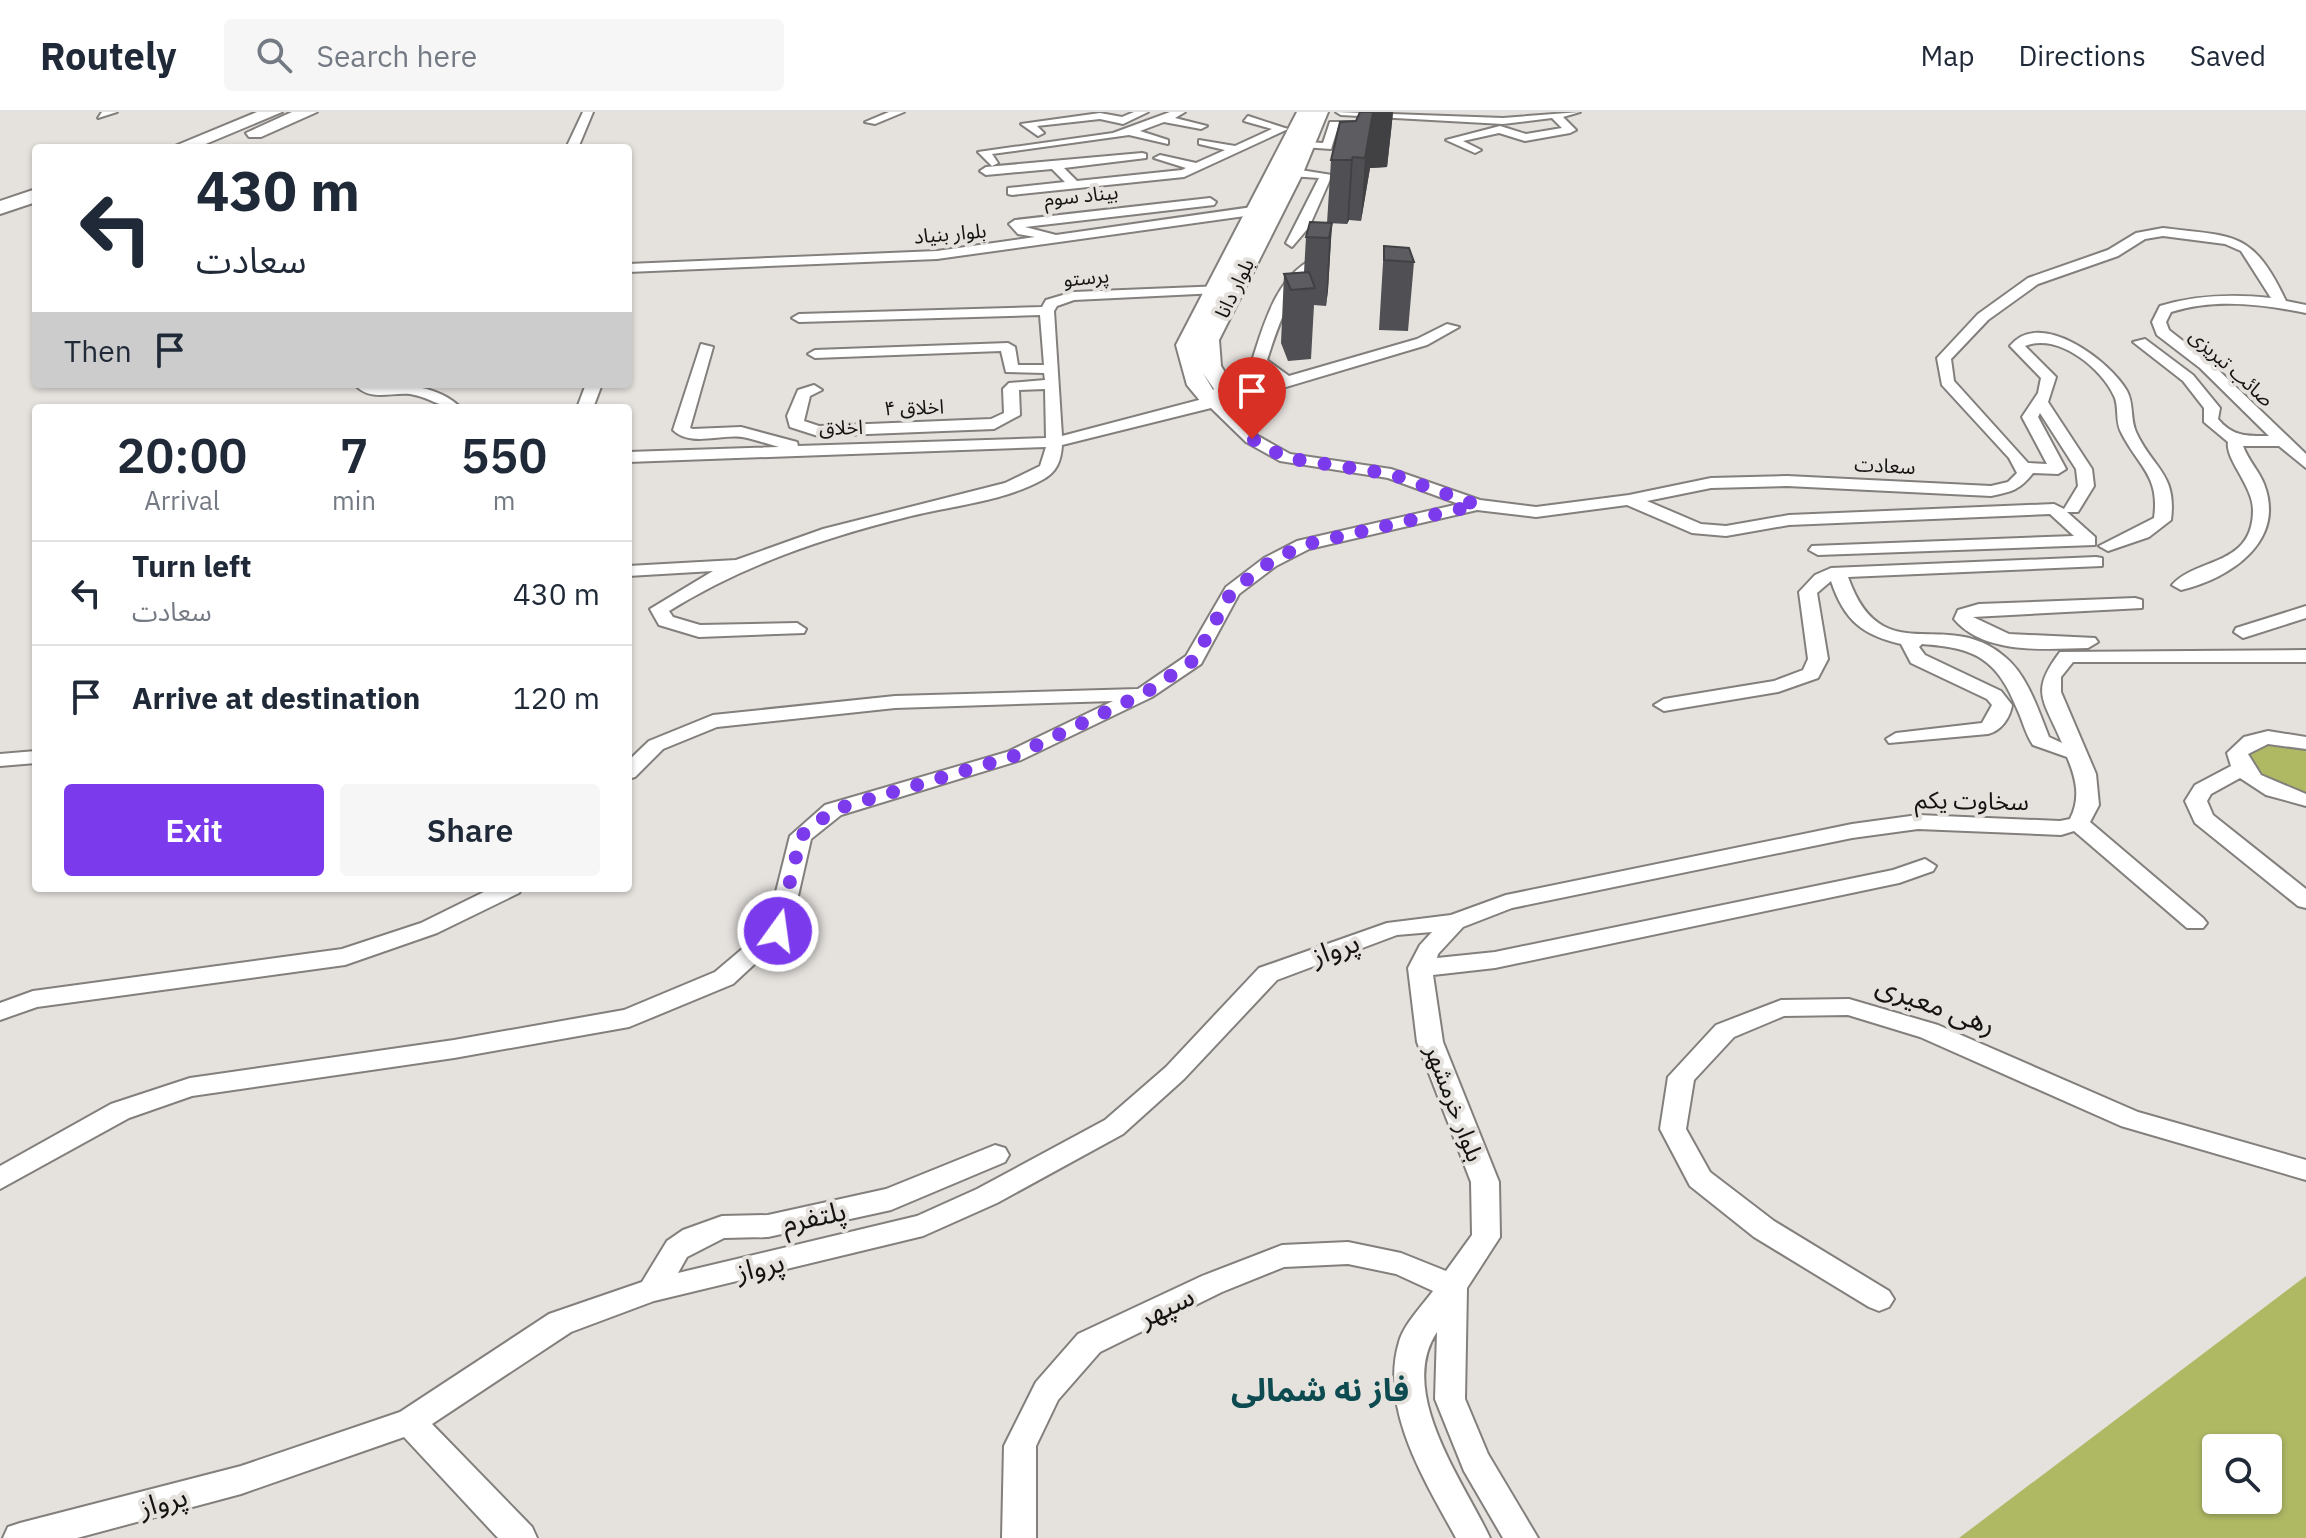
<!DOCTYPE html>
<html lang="en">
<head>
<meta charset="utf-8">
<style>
	:root { --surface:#fff; --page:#f6f6f7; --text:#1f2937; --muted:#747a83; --line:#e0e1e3; --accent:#7c3aed }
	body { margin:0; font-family:"IBM Plex Sans","Noto Sans Arabic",sans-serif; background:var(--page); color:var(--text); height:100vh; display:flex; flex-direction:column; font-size:30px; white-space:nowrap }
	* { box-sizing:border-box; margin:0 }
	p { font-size:26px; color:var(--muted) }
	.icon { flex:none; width:44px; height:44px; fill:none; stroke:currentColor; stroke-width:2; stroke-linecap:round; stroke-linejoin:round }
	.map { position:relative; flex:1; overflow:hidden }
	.details { position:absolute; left:32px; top:292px; width:600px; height:488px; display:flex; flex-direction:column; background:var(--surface); border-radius:8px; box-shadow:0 2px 6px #0004 }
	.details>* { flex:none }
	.hud { position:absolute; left:32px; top:32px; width:600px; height:244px; border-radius:8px; box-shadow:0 2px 6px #0004; background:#fff; color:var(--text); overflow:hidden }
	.fabs { position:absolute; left:2202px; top:1322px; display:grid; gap:16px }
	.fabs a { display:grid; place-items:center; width:80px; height:80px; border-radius:8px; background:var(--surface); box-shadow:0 2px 6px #0004; font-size:40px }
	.pin { position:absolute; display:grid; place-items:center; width:68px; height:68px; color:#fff; margin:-82px -34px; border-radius:50% 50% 50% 0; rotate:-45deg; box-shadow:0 0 8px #0007 }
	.pin .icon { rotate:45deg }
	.me { position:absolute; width:88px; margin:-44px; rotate:14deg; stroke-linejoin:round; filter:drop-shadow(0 0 6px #0008) }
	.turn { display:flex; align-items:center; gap:28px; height:168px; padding:0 32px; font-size:36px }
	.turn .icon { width:104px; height:104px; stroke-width:2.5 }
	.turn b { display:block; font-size:56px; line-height:68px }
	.then { display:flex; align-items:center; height:76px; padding:0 32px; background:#0003; gap:16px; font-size:30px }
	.eta { display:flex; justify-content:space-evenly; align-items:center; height:136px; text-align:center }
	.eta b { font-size:48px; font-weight:600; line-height:56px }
	.primary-button { display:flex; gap:16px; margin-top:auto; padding:16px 32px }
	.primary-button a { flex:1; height:92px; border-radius:8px; background:var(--accent); color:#fff; font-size:32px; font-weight:600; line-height:92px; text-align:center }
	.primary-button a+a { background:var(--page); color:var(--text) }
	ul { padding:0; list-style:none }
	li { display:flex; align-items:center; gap:24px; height:104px; padding:0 32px; border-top:2px solid var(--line) }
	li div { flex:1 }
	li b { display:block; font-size:30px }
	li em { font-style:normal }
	header { display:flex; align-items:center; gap:48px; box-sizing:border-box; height:112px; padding:0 40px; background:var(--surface); border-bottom:2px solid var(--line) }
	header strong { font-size:38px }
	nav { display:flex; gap:44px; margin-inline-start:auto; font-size:28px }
	.search { width:560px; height:72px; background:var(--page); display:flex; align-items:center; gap:20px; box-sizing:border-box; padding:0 28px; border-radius:8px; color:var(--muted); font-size:30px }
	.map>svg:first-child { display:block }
	.green { fill:#afb964; fill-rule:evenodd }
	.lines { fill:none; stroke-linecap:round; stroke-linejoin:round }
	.street-casing { stroke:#827f7c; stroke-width:4 }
	.secondary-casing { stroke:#827f7c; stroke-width:4 }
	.primary-casing { stroke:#827f7c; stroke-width:4 }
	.street { fill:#fff; fill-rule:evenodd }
	.secondary { fill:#fff; fill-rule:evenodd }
	.primary { fill:#fff; fill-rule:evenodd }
	.wall { fill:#504f53 }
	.shaded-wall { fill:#414043 }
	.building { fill:#5d5c60; stroke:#414043; stroke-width:2 }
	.route { stroke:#7c3aed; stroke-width:14; stroke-dasharray:0 25.2 }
	.labels { text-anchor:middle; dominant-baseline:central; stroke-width:8; stroke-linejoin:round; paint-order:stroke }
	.far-street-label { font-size:20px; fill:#141311; stroke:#e5e2de }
	.street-label { font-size:24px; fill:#141311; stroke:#e5e2de }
	.near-street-label { font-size:28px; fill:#141311; stroke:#e5e2de }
	.near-neighbourhood-label { font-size:32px; font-weight:bold; fill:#0d4b51; stroke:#e5e2de }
</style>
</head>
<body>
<header>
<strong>Routely</strong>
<div class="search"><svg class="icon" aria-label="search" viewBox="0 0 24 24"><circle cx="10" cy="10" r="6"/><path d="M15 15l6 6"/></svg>Search here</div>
<nav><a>Map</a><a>Directions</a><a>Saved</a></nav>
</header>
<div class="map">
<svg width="2306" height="1426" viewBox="0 0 2306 1426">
	<rect width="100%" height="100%" fill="#e5e2de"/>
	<path class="green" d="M2275,631L2306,636V681C2281,676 2259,668 2249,644L2253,637Z
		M2306,1164V1426H1959ZM2216,1336H2268V1388H2216Z"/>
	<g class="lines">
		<defs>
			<path id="street" d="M102,0H117L98,6Z
				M583,0H593L578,36H566Z
				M889,0H904L875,12L865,10Z
				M1134,0H1148L1123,12L1100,7L1037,14L1044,21L1038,24L1021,12L1100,1L1122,5Z
				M1170,0H1185L1175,6L1207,14L1201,17L1164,10L1140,19L1168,28V32L1129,23L992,42L998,51L992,54L978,40L1113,21Z
				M1336,0L1503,6L1580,0L1563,5L1576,18L1570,21L1525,29L1499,21L1463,29L1481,38L1475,41L1446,28L1500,14L1526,22L1562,16L1552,6L1503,12L1341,3Z
				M1248,4L1288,17L1184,65L1012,83L1008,82V76L1065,70L1052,57L986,63L980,59L986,55L1142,41L1146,42V46L1064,56L1077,69L1182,58L1186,56L1154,46L1160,43L1196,51L1225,38L1199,32V28L1235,34L1272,17L1244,9Z
				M1330,10H1361L1367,13L1361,16L1338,15L1331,37L1303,35L1307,30L1323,31Z
				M1294,57L1332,63L1309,115L1292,135L1286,131L1319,66L1290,64V58Z
				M1210,86L1216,90L1214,93L1025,115L1056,123L1273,92L1279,96L1273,100L937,147L628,160V152L937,139L1035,125L1018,122L1009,112L1015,108Z
				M2163,116C2235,125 2252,118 2286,189L2306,193V201C2261,192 2215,186 2171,200L2166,210L2169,218L2210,250L2306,342V356L2279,334H2243C2248,348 2259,359 2264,372C2286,429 2231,466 2181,478L2172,473C2197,445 2253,455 2253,398C2253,374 2225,347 2228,330L2204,310V296L2183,269L2133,230L2145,227L2193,263L2220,296L2218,307C2233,325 2247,324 2269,324L2200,256L2157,223L2152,210L2160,194C2197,183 2232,182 2271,186L2241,139L2225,132L2163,124L2145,127L2118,144L2038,172L1988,208L1951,247L1954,269L2028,351L2047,352L2022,305L2038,281L2041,266L2010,234C2040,196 2110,249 2127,279C2134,292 2130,307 2136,320C2153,357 2177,361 2171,408L2149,425L2108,439L2099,434L2154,406C2160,364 2139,355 2122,322C2115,311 2119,298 2115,286C2103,257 2058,220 2025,234L2056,265L2048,290L2092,357L2094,374L2078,400H2067L2095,425V433L1818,443L1809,438L1812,434L2074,424L2050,402L1789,413L1726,424L1692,421L1627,393L1536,405L1477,398L1309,437L1276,454L1239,482L1201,552L1152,585L1021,648L841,703L811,727L790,819L733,872L629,915L454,946L192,984L129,1006L0,1077V1054L111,992L190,966L454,928L624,898L715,860L767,816L790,724L825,693L1007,640L1113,589L895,596L717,615L663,637L635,665L628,667V649L649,629L713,603L895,584L1138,577L1186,544L1226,475L1264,446L1297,429L1459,392L1388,366L1280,349L1246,330L1211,296L1062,333C1061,349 1057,360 1042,368C1002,390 950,394 907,405C823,426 743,453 669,499L673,505L700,513L797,511L806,517L804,521L699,525L659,513L650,497L713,459L628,464V454L736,448L823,417L1005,371L1040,354L1046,335L628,350V340L779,335C767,332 754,327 742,325C719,322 691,335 673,318L701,232L713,235L690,316L693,317L741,315L797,330L798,334L1046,326L1045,277L1019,278L1020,303L994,317L818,324L790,315L787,304L798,278L814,273L822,278L810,284L804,309L819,314L991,307L1004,301L1003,277L1009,271L1045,268L1044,261L1006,260L1001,239L815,246L808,242L815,238L1008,231L1015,235L1018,253H1044L1040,203L799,210L792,206L799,202L1042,195L1046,188L1073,180L1223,174V180L1218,181L1074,188L1057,194L1054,199L1062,324L1275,268L1252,249C1264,211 1278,159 1320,144L1325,145V151C1290,176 1280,208 1267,248L1289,264L1417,227L1447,212L1459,215L1427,233L1225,293L1258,324L1290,342L1391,357L1480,388L1536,395L1629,383L1711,366L1787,364L1991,374L2008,370L2017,361L2009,346L1942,273L1937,246L1978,202L2028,166L2108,138L2136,121ZM2040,301L2076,357L2078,374L2064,397L2054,392L1789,403L1726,414L1701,412L1647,389L1711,376L1787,374L1991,384C2011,380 2020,378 2033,361L2058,362L2066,357L2038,305Z
				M354,272C388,272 435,269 461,296C439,296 430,285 410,282C390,280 370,290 354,272Z
				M586,272H602L593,296H577Z
				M2096,445L2102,446V454L1848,465C1882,562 1945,493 2005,545C2028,564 2038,598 2049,625L2062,631C2044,587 2029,581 2060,540L2306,538V550H2073L2061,565V580L2096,662L2099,693L2090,710L2203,806L2207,811L2203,816H2187L2074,719L2061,723L1918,717L1852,726L1512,796L1463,815L1438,842L1437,846L1495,840L1893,758L1925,747L1936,754L1933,759L1899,771L1495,856L1433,863L1443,930L1499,1070L1500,1125L1467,1176L1465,1287L1488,1342L1538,1426H1503L1464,1359L1435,1287L1437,1220C1396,1280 1464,1370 1490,1426H1456C1425,1369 1379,1297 1399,1230C1404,1212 1422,1194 1433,1179L1396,1162L1348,1152L1284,1155L1222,1180L1100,1240L1058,1288L1036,1334V1426H1002L1004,1334L1036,1270L1078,1222L1202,1164L1282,1133L1348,1130L1401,1141L1446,1159L1472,1123L1471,1070L1417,930L1408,856L1420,833L1432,820L1397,823L1277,868L1184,967L1123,1022L997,1091L923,1124L654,1189L571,1220L432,1312L532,1415L537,1426H498L404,1325L241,1382L77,1426H3L8,1415L20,1411L241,1354L400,1300L549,1202L642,1170L667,1129L683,1118L722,1104L768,1103L886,1077L995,1033L1005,1036L1009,1043L1005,1050L891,1098L768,1125L724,1126L687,1145L678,1161L917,1104L977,1077L1105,1008L1166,955L1259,856L1387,811L1451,803L1506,783L1852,712L1918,703L2060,709L2070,707C2081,686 2076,666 2067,645L2033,633C2026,623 2023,610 2018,599C1997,547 1977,536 1922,532L1919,535L1925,543L2001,579L2012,593C2010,606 2001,619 1988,622L1889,631L1886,627L1896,621L1982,611L1992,593L1987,587L1911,551L1901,532C1862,523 1844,508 1831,469L1817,481L1828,547L1818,566L1778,580L1664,599L1654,593L1664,587L1774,569L1803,558L1808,547L1799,480L1815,463L1831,456Z
				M2135,486L2142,488V496L1973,505L2009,522L2095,526L2098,530L2088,536C2046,537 1984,543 1954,507L1958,498L1979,492Z
				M2306,494V506L2243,526L2234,520L2236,516Z
				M2268,619L2306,625V637L2268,632L2248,642L2261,663L2306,682V694L2266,683L2240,666L2211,682L2207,689L2213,703L2306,777V796L2298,794L2195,711L2185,689L2195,673L2231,654L2227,641L2244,625Z
				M36,639V651L0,654V642Z
				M492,776H522L519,781L437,821L345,853L37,895L0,908V891L33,879L342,837L421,811Z
				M1849,887L1938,913L2138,1000L2306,1048V1068L2121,1014L1920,925L1848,903L1784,904L1734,925L1694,968L1686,1017L1710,1060L1774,1109L1889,1179L1894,1187L1889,1195L1879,1199L1869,1195L1754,1125L1690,1074L1660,1017L1668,965L1716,913L1781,888Z"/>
			<path id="secondary" d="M1297,0H1328L1303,61L1219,228L1221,254L1236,278L1222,296H1206L1187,273L1176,233ZM1203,261L1214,277L1213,278Z"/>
			<path id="primary" d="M257,0H282L196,36H170Z
				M292,0H317L261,25H249L246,21Z
				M36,77V90L0,102V89Z"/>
		</defs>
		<use href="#street" class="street-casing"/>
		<use href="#secondary" class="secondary-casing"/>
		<use href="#primary" class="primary-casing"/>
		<use href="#street" class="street"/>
		<use href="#secondary" class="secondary"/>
		<use href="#primary" class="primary"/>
	</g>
	<path class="wall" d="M1360,0H1393L1387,55L1370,56L1361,109L1349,108L1347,112L1327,111L1331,48L1356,9Z
		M1332,111L1328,178L1326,194L1314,193L1311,247L1288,249L1281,231L1284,162L1304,160L1306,125Z
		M1384,134L1414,150L1408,219L1379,218Z"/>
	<path class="shaded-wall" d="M1373,0H1393L1391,20L1387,55L1370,56L1361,109L1365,46Z
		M1353,45L1349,108L1347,112L1351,48Z
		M1332,111L1328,178L1326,194L1329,126Z"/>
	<path class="building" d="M1360,0H1373L1365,46L1353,45L1351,48H1331L1340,10L1356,9Z
		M1310,110L1332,111L1329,126L1306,125Z
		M1384,134L1409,136L1414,150L1384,148Z
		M1309,160L1315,176L1291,178L1284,162Z"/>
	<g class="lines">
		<path class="route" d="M778,819L801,724L833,698L1014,644L1145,581L1194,548L1232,479L1270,450L1303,433L1477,393L1391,362L1286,346L1252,327"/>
	</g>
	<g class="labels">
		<g class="far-street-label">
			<text transform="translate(1081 83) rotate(-6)">بیناد سوم</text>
			<text transform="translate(950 121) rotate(-5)">بلوار بنیاد</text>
			<text transform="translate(1086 165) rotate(-6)">پرستو</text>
			<text transform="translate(1234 176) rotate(-64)">بلوار دانا</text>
			<text transform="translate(2232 255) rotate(42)">صائب تبریزی</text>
			<text transform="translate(914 295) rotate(-2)">اخلاق ۴</text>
			<text transform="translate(841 315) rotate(-2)">اخلاق</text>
			<text transform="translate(1885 353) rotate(3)">سعادت</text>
		</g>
		<g class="street-label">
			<text transform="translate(1972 688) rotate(1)">سخاوت یکم</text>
			<text transform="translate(1455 991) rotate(69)">بلوار خرمشهر</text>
		</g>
		<g class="near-street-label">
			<text transform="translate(1335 836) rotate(-19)">پرواز</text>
			<text transform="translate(1936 892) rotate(20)">رهی معیری</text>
			<text transform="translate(814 1104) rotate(-12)">پلتفرم</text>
			<text transform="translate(760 1154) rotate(-13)">پرواز</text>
			<text transform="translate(1166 1194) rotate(-26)">سپهر</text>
			<text transform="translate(163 1389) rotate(-15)">پرواز</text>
		</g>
		<g class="near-neighbourhood-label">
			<text x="1320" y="1277">فاز نه شمالی</text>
		</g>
	</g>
</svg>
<div class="fabs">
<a><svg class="icon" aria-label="search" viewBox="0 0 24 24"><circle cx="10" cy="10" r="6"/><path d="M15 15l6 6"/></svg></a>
</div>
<div class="pin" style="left:1252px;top:327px;background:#d93025"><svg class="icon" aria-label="arrive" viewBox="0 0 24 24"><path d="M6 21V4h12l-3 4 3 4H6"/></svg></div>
<svg class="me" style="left:778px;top:819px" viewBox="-20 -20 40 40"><circle r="17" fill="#7c3aed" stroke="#fff" stroke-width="3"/><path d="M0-11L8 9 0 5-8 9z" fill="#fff"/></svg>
<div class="hud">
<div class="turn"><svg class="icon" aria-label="left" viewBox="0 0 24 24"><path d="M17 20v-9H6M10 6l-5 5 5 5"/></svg><div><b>430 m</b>سعادت</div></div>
<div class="then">Then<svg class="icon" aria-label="arrive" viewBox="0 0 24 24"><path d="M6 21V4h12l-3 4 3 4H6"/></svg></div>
</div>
<section class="details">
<div class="eta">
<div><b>20:00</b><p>Arrival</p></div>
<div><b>7</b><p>min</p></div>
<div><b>550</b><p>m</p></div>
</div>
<ul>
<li><svg class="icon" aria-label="left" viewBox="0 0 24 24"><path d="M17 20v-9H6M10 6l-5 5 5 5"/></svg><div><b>Turn left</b><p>سعادت</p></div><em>430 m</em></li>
<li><svg class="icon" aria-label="arrive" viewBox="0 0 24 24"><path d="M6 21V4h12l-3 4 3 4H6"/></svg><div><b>Arrive at destination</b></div><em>120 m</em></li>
</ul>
<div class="primary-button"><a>Exit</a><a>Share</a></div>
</section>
</div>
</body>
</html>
